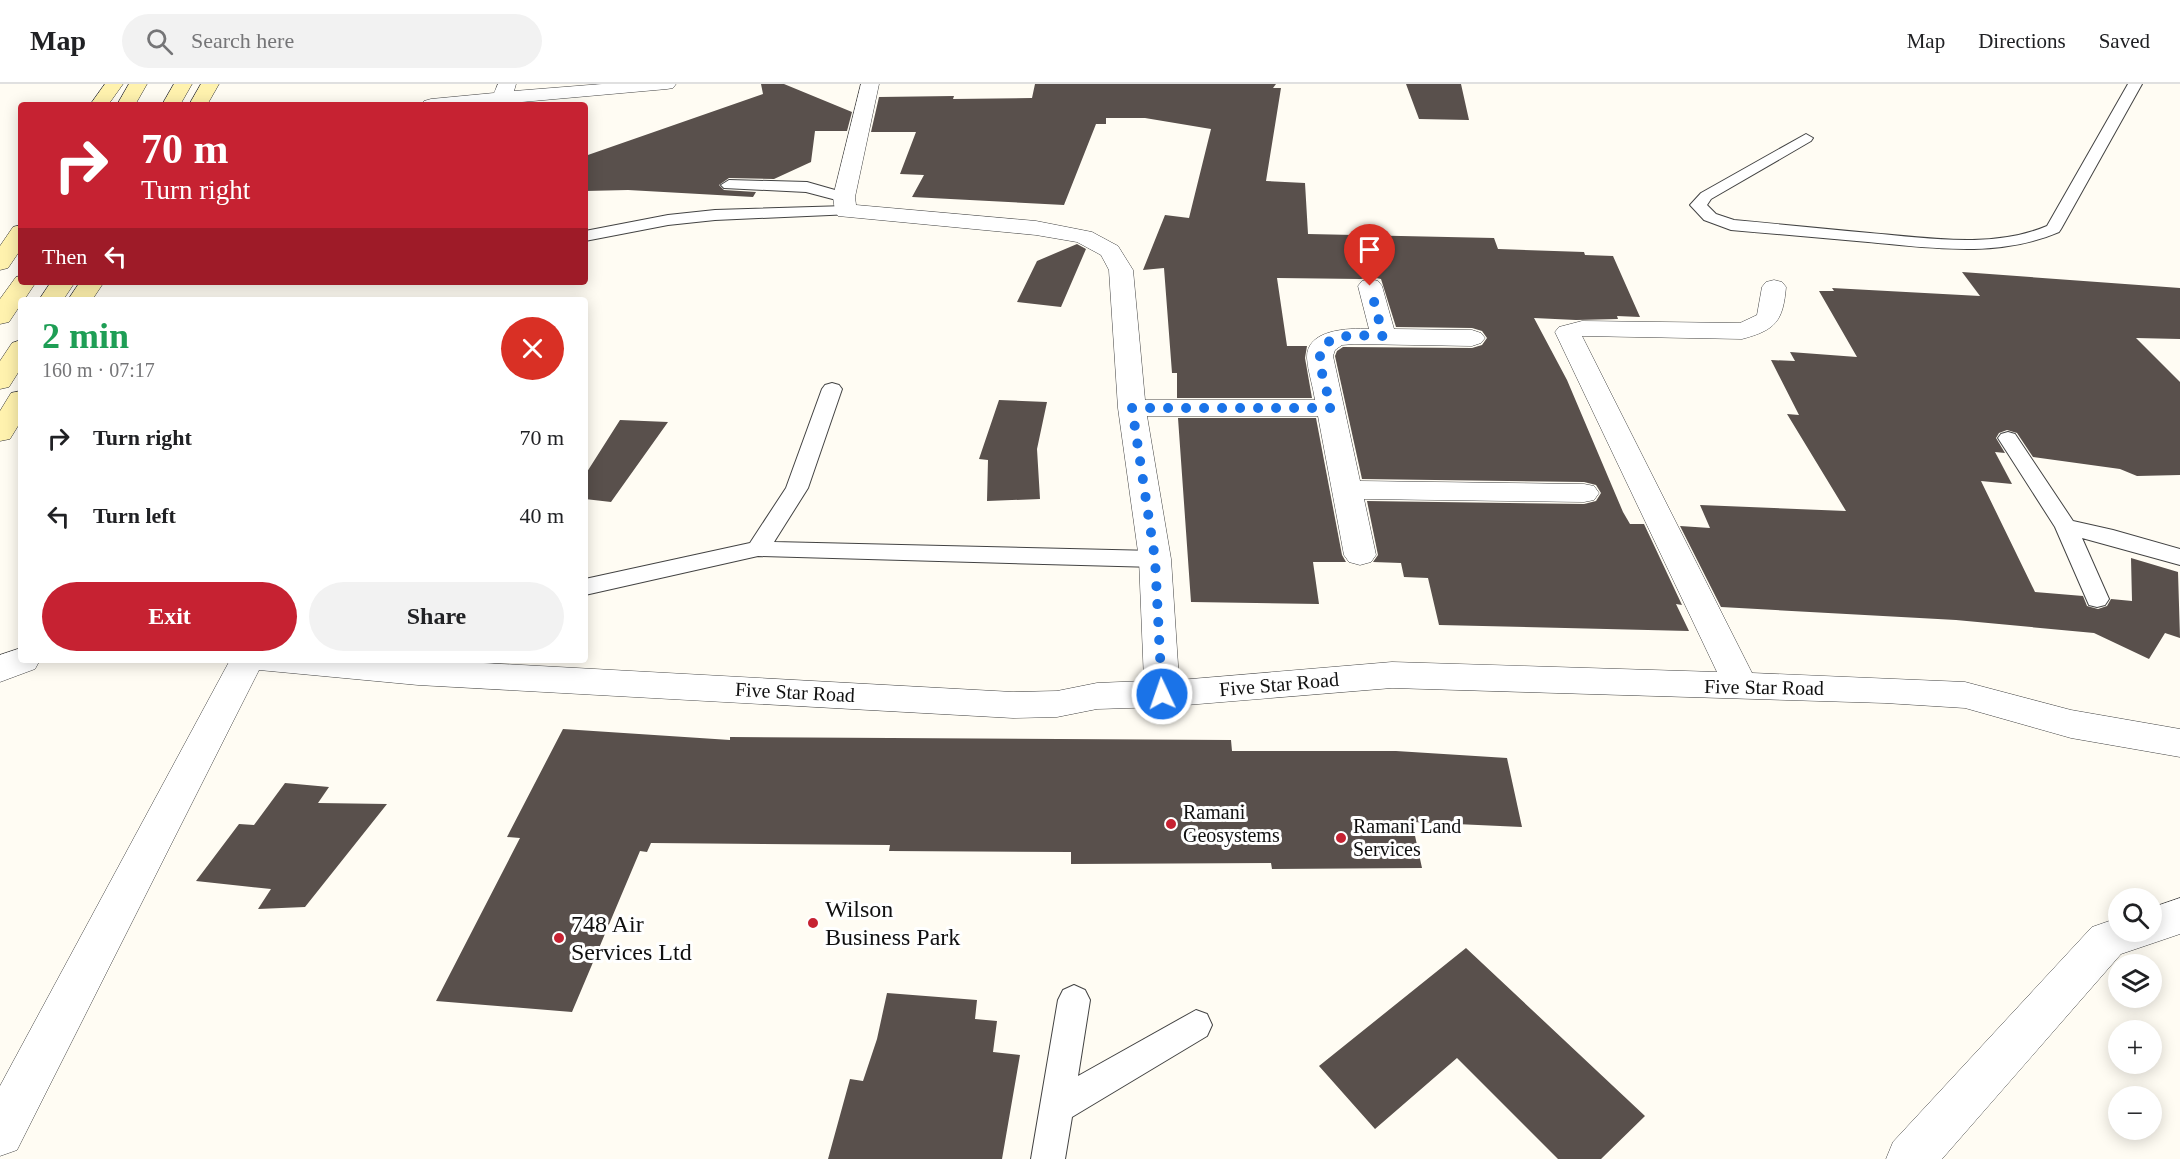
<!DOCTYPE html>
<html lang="en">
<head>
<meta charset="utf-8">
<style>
	:root { --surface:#fff; --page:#f2f2f2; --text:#202124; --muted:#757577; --line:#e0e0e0; --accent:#c62232 }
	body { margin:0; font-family:"Times New Roman",serif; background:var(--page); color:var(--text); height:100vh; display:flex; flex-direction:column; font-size:22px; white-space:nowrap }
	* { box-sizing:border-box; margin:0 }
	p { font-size:20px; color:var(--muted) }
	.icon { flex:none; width:33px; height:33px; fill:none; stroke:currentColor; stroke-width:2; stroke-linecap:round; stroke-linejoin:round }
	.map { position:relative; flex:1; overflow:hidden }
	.drawer { position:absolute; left:18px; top:213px; width:570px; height:366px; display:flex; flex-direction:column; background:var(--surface); border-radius:6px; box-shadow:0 3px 15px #0003 }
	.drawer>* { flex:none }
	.banner { position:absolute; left:18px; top:18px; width:570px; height:183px; border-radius:6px; box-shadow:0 3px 15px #0003; background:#c62232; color:#fff; overflow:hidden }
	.fabs { position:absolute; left:2108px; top:804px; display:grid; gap:12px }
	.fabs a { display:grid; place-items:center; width:54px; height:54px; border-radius:50%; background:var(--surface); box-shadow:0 3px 15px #0003; font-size:30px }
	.pin { position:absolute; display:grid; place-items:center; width:51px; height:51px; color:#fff; margin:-62px -26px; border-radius:50% 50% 50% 0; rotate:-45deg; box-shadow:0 0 6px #0007 }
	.pin .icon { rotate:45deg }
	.me { position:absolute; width:66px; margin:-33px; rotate:357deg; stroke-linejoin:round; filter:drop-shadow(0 0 4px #0008) }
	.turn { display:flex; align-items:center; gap:21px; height:126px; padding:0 24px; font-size:27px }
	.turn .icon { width:78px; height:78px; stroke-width:2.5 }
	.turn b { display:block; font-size:42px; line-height:51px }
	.then { display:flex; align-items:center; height:57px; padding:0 24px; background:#0003; gap:12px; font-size:22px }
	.round { display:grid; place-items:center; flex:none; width:63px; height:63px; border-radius:32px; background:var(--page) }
	.summary { display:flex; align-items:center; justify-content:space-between; height:102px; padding:0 24px }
	h1 { font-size:36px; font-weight:700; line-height:45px; color:#1e9e55 }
	.cta { display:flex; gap:12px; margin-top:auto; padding:12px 24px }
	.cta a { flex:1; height:69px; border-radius:36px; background:var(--accent); color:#fff; font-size:24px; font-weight:700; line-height:69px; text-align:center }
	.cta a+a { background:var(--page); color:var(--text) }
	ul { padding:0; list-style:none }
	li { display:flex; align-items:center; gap:18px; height:78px; padding:0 24px }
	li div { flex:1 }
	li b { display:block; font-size:22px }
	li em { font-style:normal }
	header { display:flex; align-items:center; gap:36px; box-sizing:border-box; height:84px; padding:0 30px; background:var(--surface); border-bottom:2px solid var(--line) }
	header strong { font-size:28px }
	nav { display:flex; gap:33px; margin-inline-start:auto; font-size:21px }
	.search { width:420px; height:54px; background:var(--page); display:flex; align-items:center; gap:15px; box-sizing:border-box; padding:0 21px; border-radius:33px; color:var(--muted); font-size:22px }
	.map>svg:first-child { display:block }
	.building { fill:#59504c }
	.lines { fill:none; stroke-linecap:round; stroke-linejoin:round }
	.service-casing { stroke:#434343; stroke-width:2 }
	.minor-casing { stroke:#434343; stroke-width:1 }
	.secondary-casing { stroke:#323232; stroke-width:1 }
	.service { fill:#fff; fill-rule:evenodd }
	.minor { fill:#fff; fill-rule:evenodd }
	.secondary { fill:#fff2ae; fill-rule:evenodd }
	.route { stroke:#1a73e8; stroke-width:10; stroke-dasharray:0 18 }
	.poi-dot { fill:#c62232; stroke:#fff; stroke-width:2 }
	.labels { text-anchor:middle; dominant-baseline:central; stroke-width:6; stroke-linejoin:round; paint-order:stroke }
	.street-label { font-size:20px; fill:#101010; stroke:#fff }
	.poi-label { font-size:20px; fill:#101010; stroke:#fff; text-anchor:start }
	.near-poi-label { font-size:24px; fill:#101010; stroke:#fff; text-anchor:start }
</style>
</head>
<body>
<header>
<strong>Map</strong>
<div class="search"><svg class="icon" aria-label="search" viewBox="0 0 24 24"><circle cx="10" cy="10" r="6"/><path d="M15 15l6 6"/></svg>Search here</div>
<nav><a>Map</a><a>Directions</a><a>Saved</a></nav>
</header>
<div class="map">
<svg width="2180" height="1075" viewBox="0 0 2180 1075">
	<rect width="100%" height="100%" fill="#fffcf3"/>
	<path class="building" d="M761,0H784L852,28L847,47H815L811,78L774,95L729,94L719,101L724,106L756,108L753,113L628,106L585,107V72L763,10Z
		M1035,0H1276L1273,4H1281L1266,97L1305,99L1308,150L1494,154L1498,165L1584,168L1585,171L1613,172L1640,233L1617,232L1618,235L1576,236L1534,234L1567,296L1623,428L1630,440H1644L1682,521L1676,520L1689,547L1439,541L1428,494L1404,493L1401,479L1373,478L1378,471L1367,417L1584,420L1596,417L1601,409L1596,401L1584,398L1362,395L1335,272L1337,267L1343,263L1472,264L1482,261L1487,254L1482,247L1472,244L1396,243L1381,195L1371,193L1361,195L1277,194L1287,262H1307L1305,274L1312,314H1177V289H1172L1164,184L1143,186L1165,131L1189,134L1211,45L1145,34H1106V40H1096L1064,121L912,113L924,91L900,90L916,48H871L879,13L954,12L953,15L1032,14Z
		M1406,0H1461L1469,36L1419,35Z
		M1077,160L1086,165L1061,223L1017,218L1037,177Z
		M1962,188L2180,204V255L2136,254L2180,298V391L2137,392L2120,385L2033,373L2017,349L2007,346L1999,349L1996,354L2005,369L1995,368L2012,400L1981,397L2035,508L2083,512L2087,522L2098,525L2107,522L2111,515L2132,517L2131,474L2178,488L2180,554L2165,549L2149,575L2094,549L1956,536L1721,523L1680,442L1710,444L1700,421L1846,427L1787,330L1799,331L1771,276L1795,277L1790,268L1857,273L1819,207H1834L1832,204L1980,212Z
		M999,316L1047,318L1037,365L1040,415L987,417L988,376L979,375Z
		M1178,334H1316L1342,471L1346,478H1313L1319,520L1191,518Z
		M620,336L668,338L611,418L585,415V391Z
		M563,645L730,656V653L1231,656L1232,667H1396L1507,674L1522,743L1412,738L1422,784L1272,785L1271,779L1071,780V768L889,767L890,761L651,759L647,768L640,767L572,928L436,917L520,754L507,753Z
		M285,699L329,703L318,719L387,720L305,823L258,825L271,805L196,797L239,740L254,741Z
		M1466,864L1645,1032L1601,1075H1558L1457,974L1375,1045L1319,982Z
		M887,909L977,916L975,935L997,937L993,968L1020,971L1002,1075H828L850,995L863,997L877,955Z"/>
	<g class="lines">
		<defs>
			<path id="service" d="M2128,0H2142L2061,145L2059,148C1998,174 1932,164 1868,158C1823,154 1777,150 1731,146L1704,136L1690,121L1701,109L1806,50L1813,54L1811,57L1711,115L1707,121L1716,130L1734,136C1779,140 1825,145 1870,149C1928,154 1992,165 2047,142Z
				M729,96L807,98L849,110L852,113L844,118L806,108L724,104L721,101Z
				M846,122L854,127L852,130L715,136L668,141L585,157V147L668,131L715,126Z
				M832,299L839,301L842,305L808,404L774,458L1155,467L1163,470L1166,475L1163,480L1155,483L758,472L585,511V495L750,459L786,404L822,305L825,301Z
				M2008,348L2015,350L2073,437L2113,446L2180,465V481L2082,454L2109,515L2105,521L2097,523L2089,521L2055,443L1998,354L2001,350Z
				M1074,901L1085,906L1090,916L1078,992L1196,926L1207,930L1212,941L1207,952L1072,1033L1065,1075H1031L1058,916L1063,906Z"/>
			<path id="minor" d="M498,0H516L514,7L602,0H676L673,4L667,5L488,21H422L424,17L431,15L494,9Z
				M861,0H879L855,113L856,121L1036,137L1092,148L1118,162L1133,186L1145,316H1315C1313,302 1308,288 1307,274C1306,245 1349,244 1369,245L1358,202L1362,197L1370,195L1378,197L1382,202L1394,245L1472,246L1481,249L1485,254L1481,259L1472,262L1354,260L1342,261L1335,266L1333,272L1360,397L1584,400L1594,402L1599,409L1594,416L1584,418L1364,415L1376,471L1371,478L1360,481L1349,478L1344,471L1318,332H1147L1171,475L1179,596L1392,578L1717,588L1555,248L1559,243L1582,237L1740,239L1757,231L1762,203L1766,198L1774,196L1782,198L1786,203C1783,237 1776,246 1742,255L1582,252L1752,589L1965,598L2071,626L2180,645V673L2071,654L1965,624L1885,619L1392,604L1162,623L1097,625L1057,633L1013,634L418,601L259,586L17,1066L0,1072V1002L230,576H430L1013,608L1057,607L1097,599L1144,597L1139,475L1118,324L1109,186L1101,171L1077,158L1036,151L838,132L835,127L833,113Z
				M21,564V576H40L35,585L0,598V571Z
				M2180,814V850L2121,870L1942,1075H1886L1893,1058L2092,843L2118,834V848H2151V824Z"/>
			<path id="secondary" d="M105,0H123L108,21H90Z
				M129,0H147L135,21H117Z
				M174,0H192L180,21H162Z
				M201,0H219L207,21H189Z
				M21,141V165L8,184L0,186V162L13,143Z
				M21,192V198H36L24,216H21V220L9,238L0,240V215L16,193Z
				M51,198H75L63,216H39Z
				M80,198H104L92,216H68Z
				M21,256V284L9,303L0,305V277L12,259Z
				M21,307V337L10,355L0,357V327L11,309Z"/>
		</defs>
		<use href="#service" class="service-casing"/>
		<use href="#minor" class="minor-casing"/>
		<use href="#secondary" class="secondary-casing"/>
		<use href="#service" class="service"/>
		<use href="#minor" class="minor"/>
		<use href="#secondary" class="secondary"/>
	</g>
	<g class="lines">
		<path class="route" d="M1162,610L1155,475L1132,324H1331C1328,309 1319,285 1320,272C1322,246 1367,252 1383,252L1370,202"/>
	</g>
	<g class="poi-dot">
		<circle cx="1171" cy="740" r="6"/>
		<circle cx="1341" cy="754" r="6"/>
		<circle cx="813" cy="839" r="6"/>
		<circle cx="559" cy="854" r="6"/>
	</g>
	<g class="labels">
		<g class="street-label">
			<text transform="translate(1279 600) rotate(-5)">Five Star Road</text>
			<text transform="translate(1764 603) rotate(1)">Five Star Road</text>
			<text transform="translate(795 608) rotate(3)">Five Star Road</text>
		</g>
		<g class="poi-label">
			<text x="1183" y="728">Ramani<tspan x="1183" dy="23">Geosystems</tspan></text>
			<text x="1353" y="742">Ramani Land<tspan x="1353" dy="23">Services</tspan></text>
		</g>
		<g class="near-poi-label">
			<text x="825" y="825">Wilson<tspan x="825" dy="28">Business Park</tspan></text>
			<text x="571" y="840">748 Air<tspan x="571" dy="28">Services Ltd</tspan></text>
		</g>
	</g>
</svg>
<div class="fabs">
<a><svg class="icon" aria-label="search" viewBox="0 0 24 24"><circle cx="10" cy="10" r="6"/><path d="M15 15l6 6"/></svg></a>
<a><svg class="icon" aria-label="layers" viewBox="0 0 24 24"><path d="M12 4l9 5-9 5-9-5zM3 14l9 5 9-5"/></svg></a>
<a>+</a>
<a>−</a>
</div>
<div class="pin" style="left:1370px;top:202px;background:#d93025"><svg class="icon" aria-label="arrive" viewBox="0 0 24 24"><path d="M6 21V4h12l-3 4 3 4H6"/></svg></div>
<svg class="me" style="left:1162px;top:610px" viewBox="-20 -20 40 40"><circle r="17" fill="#1a73e8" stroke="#fff" stroke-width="3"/><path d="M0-11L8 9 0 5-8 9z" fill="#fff"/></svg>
<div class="banner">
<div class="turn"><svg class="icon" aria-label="right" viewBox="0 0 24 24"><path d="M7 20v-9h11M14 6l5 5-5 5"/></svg><div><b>70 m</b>Turn right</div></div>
<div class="then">Then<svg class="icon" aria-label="left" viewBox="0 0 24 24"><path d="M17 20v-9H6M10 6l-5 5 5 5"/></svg></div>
</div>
<section class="drawer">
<div class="summary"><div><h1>2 min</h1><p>160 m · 07:17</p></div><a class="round" style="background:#d93025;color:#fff"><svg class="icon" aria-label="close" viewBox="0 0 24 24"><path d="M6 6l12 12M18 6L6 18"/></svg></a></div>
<ul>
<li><svg class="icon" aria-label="right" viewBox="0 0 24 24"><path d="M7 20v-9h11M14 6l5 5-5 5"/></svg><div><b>Turn right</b></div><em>70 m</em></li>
<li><svg class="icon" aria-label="left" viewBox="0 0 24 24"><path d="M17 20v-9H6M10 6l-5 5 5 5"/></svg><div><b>Turn left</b></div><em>40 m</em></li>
</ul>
<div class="cta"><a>Exit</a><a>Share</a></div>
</section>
</div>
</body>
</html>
